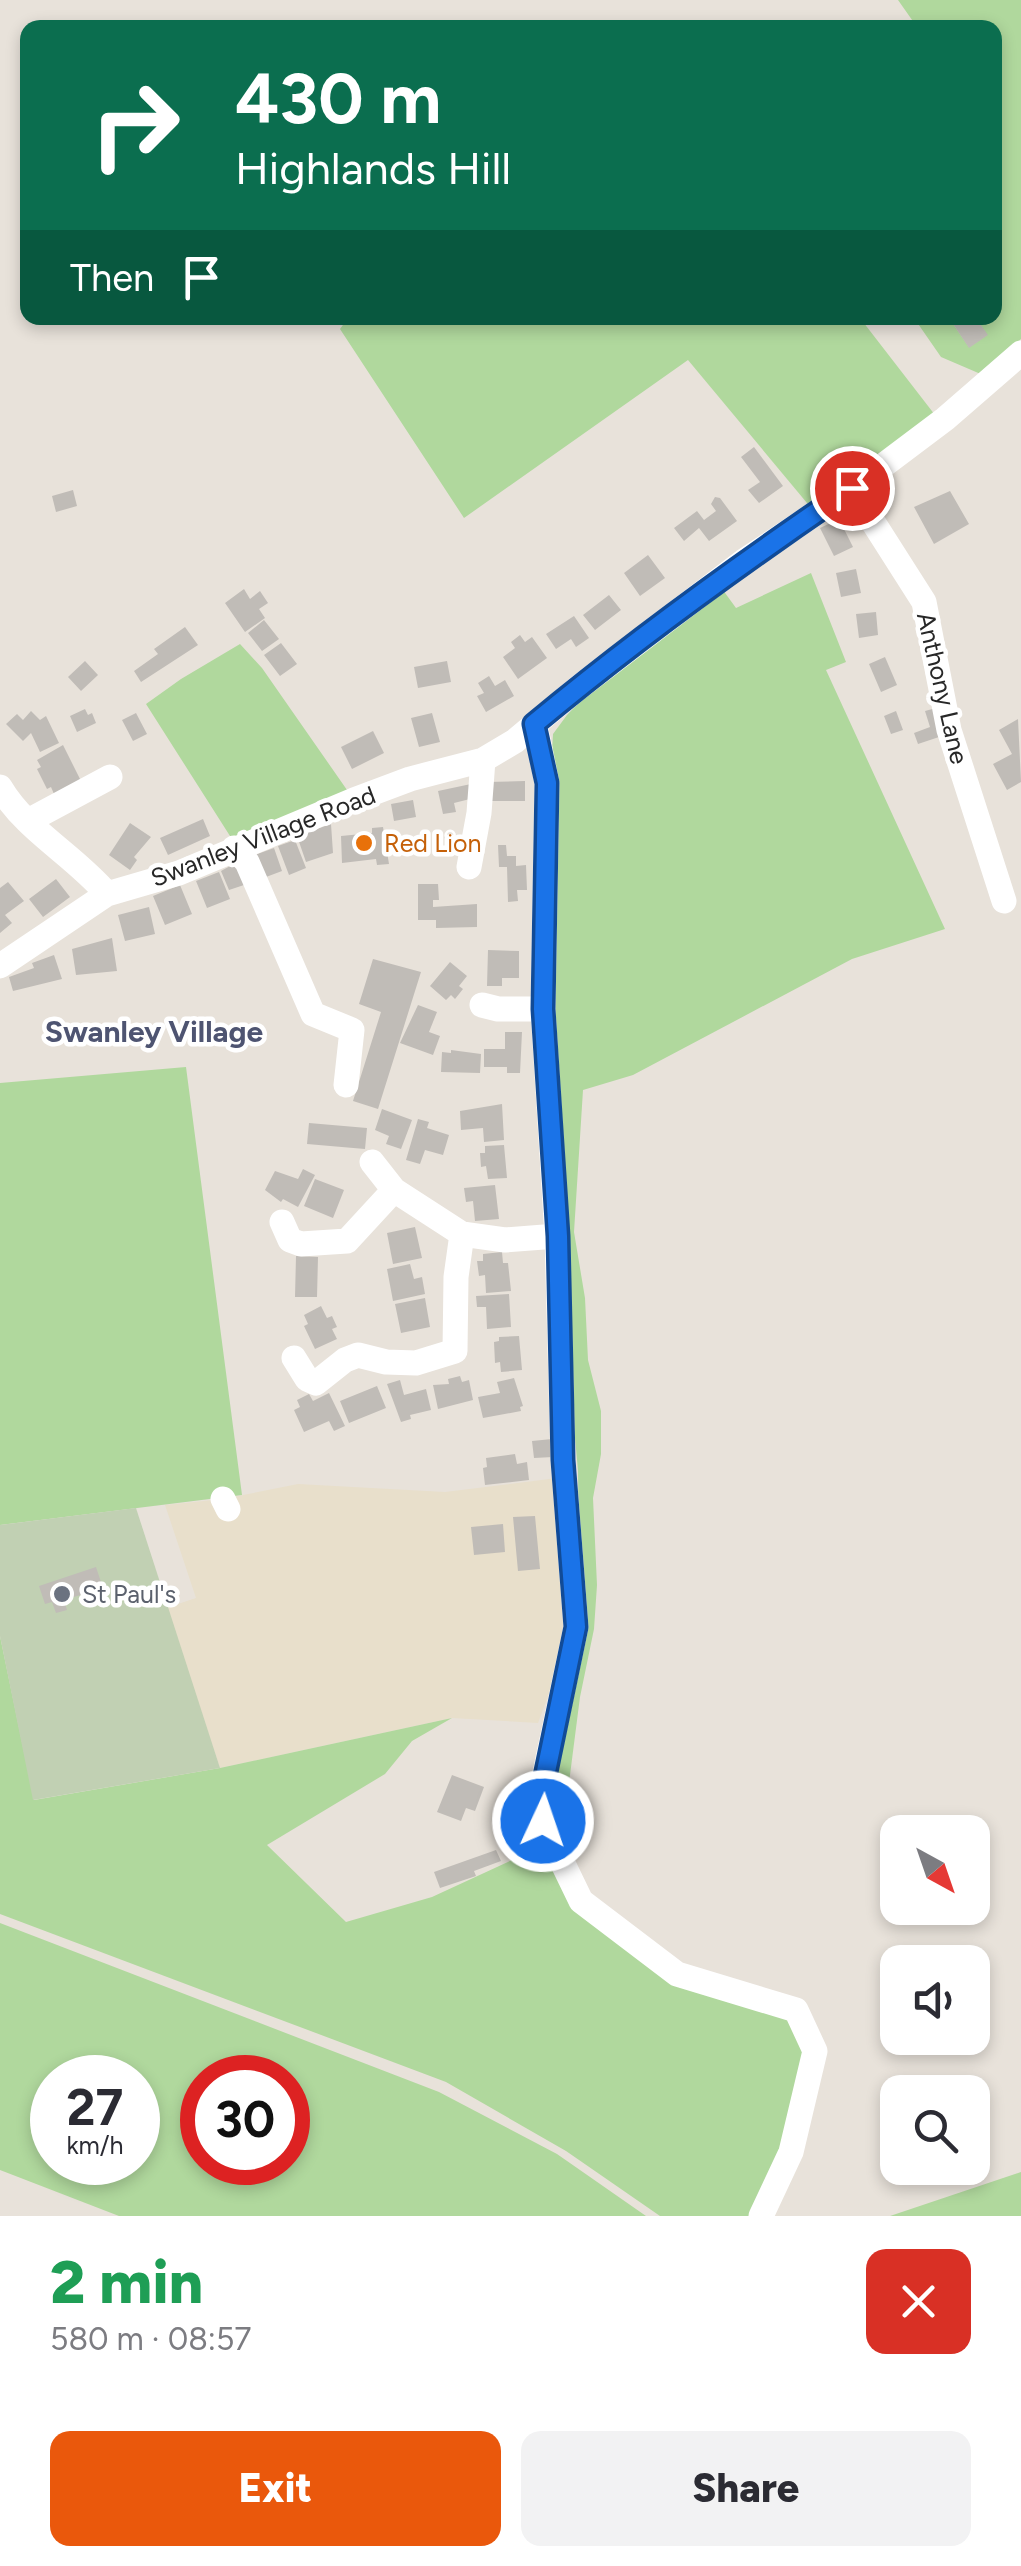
<!DOCTYPE html>
<html lang="en">
<head>
<meta charset="utf-8">
<style>
	:root { --surface:#fff; --page:#f2f2f3; --text:#2b2b33; --muted:#7c7c81; --accent:#ea580c }
	body { margin:0; font-family:Figtree,sans-serif; background:var(--page); color:var(--text); height:100vh; display:flex; flex-direction:column; font-size:38px; white-space:nowrap }
	* { box-sizing:border-box; margin:0 }
	p { font-size:32px; color:var(--muted) }
	.icon { flex:none; width:55px; height:55px; fill:none; stroke:currentColor; stroke-width:2; stroke-linecap:round; stroke-linejoin:round }
	.map { position:relative; height:2216px; overflow:hidden }
	.side { display:flex; flex-direction:column; background:var(--surface); flex:1 }
	.side>* { flex:none }
	.banner { position:absolute; left:20px; top:20px; width:982px; height:305px; border-radius:20px; box-shadow:0 5px 15px #0003; background:#0b6e4f; color:#fff; overflow:hidden }
	.needle { width:65px; rotate:140deg }
	.fabs { position:absolute; left:880px; top:1815px; display:grid; gap:20px }
	.fabs a { display:grid; place-items:center; width:110px; height:110px; border-radius:20px; background:var(--surface); box-shadow:0 5px 15px #0003; font-size:50px }
	.speed { position:absolute; left:30px; top:2055px; display:flex; gap:20px; font-size:50px; font-weight:700; text-align:center }
	.speed>* { display:grid; place-content:center; width:130px; height:130px; border-radius:50%; background:var(--surface); box-shadow:0 5px 15px #0003; line-height:1 }
	.speed small { font-size:25px; font-weight:400 }
	.speed .limit { border:15px solid #d22; background:#fff; color:#111 }
	.pin { position:absolute; display:grid; place-items:center; width:85px; height:85px; color:#fff; margin:-42px; border:5px solid #fff; border-radius:50%; box-shadow:0 2px 10px #0007 }
	.me { position:absolute; width:110px; margin:-55px; rotate:3deg; stroke-linejoin:round; filter:drop-shadow(0 0 8px #0008) }
	.turn { display:flex; align-items:center; gap:35px; height:210px; padding:0 50px; font-size:45px }
	.turn .icon { width:130px; height:130px; stroke-width:2.5 }
	.turn b { display:block; font-size:70px; line-height:85px }
	.then { display:flex; align-items:center; height:95px; padding:0 50px; background:#0003; gap:20px; font-size:38px }
	.round { display:grid; place-items:center; flex:none; width:105px; height:105px; border-radius:20px; background:var(--page) }
	.summary { display:flex; align-items:center; justify-content:space-between; height:170px; padding:0 50px }
	h1 { font-size:60px; font-weight:800; line-height:75px; color:#1e9e55 }
	.action { display:flex; gap:20px; margin-top:auto; padding:20px 50px }
	.action a { flex:1; height:115px; border-radius:20px; background:var(--accent); color:#fff; font-size:40px; font-weight:800; line-height:115px; text-align:center }
	.action a+a { background:var(--page); color:var(--text) }
	.map>svg:first-child { display:block }
	.education { fill:#e8dfcb }
	.green { fill:#b0d89d; fill-rule:evenodd }
	.cemetery { fill:#c1d0b3 }
	.building { fill:#c0bcb7 }
	.lines { fill:none; stroke-linecap:round; stroke-linejoin:round }
	.minor { stroke:#fff; stroke-width:25 }
	.route-casing { stroke:#114b97; stroke-width:25 }
	.route { stroke:#1a73e8; stroke-width:18 }
	.food-dot { fill:#e8710a; stroke:#fff; stroke-width:4 }
	.worship-dot { fill:#6b7280; stroke:#fff; stroke-width:4 }
	.labels { text-anchor:middle; dominant-baseline:central; stroke-width:9; stroke-linejoin:round; paint-order:stroke }
	.street-label { font-size:25px; fill:#272727; stroke:#fff }
	.food-label { font-size:25px; fill:#c56008; stroke:#fff; text-anchor:start }
	.worship-label { font-size:25px; fill:#5b616d; stroke:#fff; text-anchor:start }
	.quarter-label { font-size:30px; font-weight:bold; fill:#4e5471; stroke:#fff }
</style>
</head>
<body>
<div class="map">
<svg width="1021" height="2216" viewBox="0 0 1021 2216">
	<rect width="100%" height="100%" fill="#e8e2da"/>
	<path class="education" d="M557,1478L564,1653L538,1723L452,1718L220,1768L166,1608L196,1598L165,1505L223,1499L298,1484L445,1492Z"/>
	<path class="green" d="M898,0H1021V339L983,375L941,357L914,318H949L969,347L987,335L976,318H995V28L917,27Z
		M348,318H860L935,415L812,509L688,360L464,518L340,329Z
		M811,573L846,662L826,670L945,929L852,959L633,1075L583,1090L574,1232L585,1298L588,1360L601,1411V1454L593,1498L597,1585L594,1629L580,1697L565,1814L539,1810L581,1901L677,1973L796,2010L815,2051L784,2152L753,2216H660L566,2151L446,2082L0,1914V1636L34,1800L220,1768L452,1718L412,1741L385,1774L267,1845L346,1922L432,1897L512,1860L563,1705L580,1631L578,1471L557,1236L550,788L553,734L567,715L594,687L720,586L736,608Z
		M240,644L262,668L354,800L237,847L146,704L181,679Z
		M186,1067L242,1495L0,1525V1083Z
		M0,1923L439,2092L557,2154L646,2216H119L0,2170ZM52,2078H138V2162H52ZM202,2078H288V2162H202Z
		M1021,2172V2216H890Z"/>
	<path class="cemetery" d="M136,1508L220,1768L33,1800L0,1636V1525Z"/>
	<path class="building" d="M949,318H976L988,335L969,348Z
		M754,447L783,486L759,503L748,490L760,482L741,457Z
		M73,490L77,506L56,512L52,496Z
		M950,491L969,524L934,544L914,507Z
		M715,497L720,498L737,521L709,541L699,528L684,541L674,528L697,511L704,520L716,511L711,504Z
		M839,519L853,547L834,556L820,528Z
		M648,555L665,578L640,596L624,573Z
		M856,569L861,593L841,597L836,573Z
		M244,589L250,599L260,591L268,603L259,609L265,618L245,632L225,603Z
		M609,595L621,610L595,630L583,615Z
		M876,612L878,635L859,638L856,614Z
		M574,616L589,638L576,647L571,639L556,649L546,634Z
		M264,620L279,639L262,651L248,633Z
		M185,627L198,645L141,682L134,671L158,654L154,649Z
		M520,635L525,642L532,637L547,658L518,679L503,657L515,648L511,642Z
		M281,643L297,664L280,676L264,655Z
		M885,657L897,685L881,692L869,664Z
		M85,661L98,675L81,691L68,677Z
		M447,661L451,682L418,688L414,667Z
		M489,676L495,686L505,680L514,696L486,712L477,696L484,693L478,683Z
		M936,708L945,735L918,744L914,733L930,727L925,711Z
		M85,709L88,715L92,713L96,723L77,732L70,716Z
		M31,711L40,720L46,716L59,743L40,752L31,733L23,741L6,724L17,714L23,720Z
		M896,711L903,730L891,734L884,716Z
		M136,713L147,734L133,741L122,720Z
		M432,713L440,742L419,747L411,718Z
		M1018,719L1021,782L1007,790L993,764L1012,754L999,730Z
		M373,731L384,753L352,769L341,747Z
		M63,745L82,783L54,794L51,787L47,789L37,769L41,767L37,760Z
		M525,781V801H486V782Z
		M471,784L474,798L454,803L456,812L443,814L438,791Z
		M413,800L416,817L394,821L391,804Z
		M203,819L210,836L168,855L160,838Z
		M130,823L151,837L134,857L137,860L130,870L109,855Z
		M331,824L333,853L306,862L297,836Z
		M383,827L389,864L377,865L376,859L342,863L341,836L372,833V828Z
		M295,840L306,868L289,875L278,846Z
		M498,845H506L507,856H516V866L526,865L527,890H517L518,901L508,902L507,867H499Z
		M274,848L282,871L258,880L249,857Z
		M243,859L253,882L229,890L221,871Z
		M219,872L230,899L207,908L196,881Z
		M56,879L70,897L43,917L29,899Z
		M8,882L24,901L5,915L12,923L0,933V888Z
		M418,884H438L439,900H433V907L477,904V927L436,928V920H418Z
		M180,885L192,914L165,925L153,896Z
		M149,907L155,934L125,941L118,915Z
		M112,938L117,971L76,975L72,949Z
		M488,950L519,951V978H502V986H487Z
		M54,955L62,979L13,991L9,977L34,968L32,963Z
		M373,959L421,972L378,1109L353,1101L381,1012L359,1004Z
		M450,962L467,976L459,986L463,989L455,999L451,995L446,1000L430,986Z
		M418,1005L437,1012L429,1032L440,1036L433,1055L400,1043Z
		M505,1032H522L520,1073H507V1067H484V1049H505Z
		M451,1050L481,1054L480,1073L441,1072L442,1052L451,1053Z
		M502,1104L504,1140L484,1142L483,1128L461,1130L460,1111Z
		M382,1109L412,1120L401,1149L386,1144L389,1136L375,1130Z
		M418,1119L429,1122L427,1128L449,1135L443,1155L425,1150L420,1164L406,1160Z
		M309,1123L367,1128L365,1149L307,1144Z
		M504,1145L507,1178L488,1179L486,1166L481,1167L480,1153H485V1146Z
		M303,1169L315,1175L298,1207L283,1199L281,1202L265,1190L275,1171L298,1179Z
		M315,1179L344,1190L333,1218L304,1206Z
		M495,1185L499,1219L475,1221L473,1201L466,1202L464,1188Z
		M415,1227L422,1258L393,1264L387,1233Z
		M502,1252L503,1263H508L511,1291L486,1293L485,1275L479,1276L477,1261H483V1254Z
		M296,1256L318,1257L317,1297H295Z
		M410,1264L414,1279L422,1277L425,1294L393,1301L387,1269Z
		M509,1294L511,1327L487,1329L486,1307H477L476,1296Z
		M425,1298L430,1327L401,1333L395,1304Z
		M321,1306L327,1318L332,1316L337,1327L332,1329L337,1339L315,1349L304,1326L308,1324L304,1315Z
		M519,1336L522,1370L501,1372L500,1362L495,1363L494,1342L499,1341V1337Z
		M460,1376L462,1382L469,1380L473,1400L438,1409L433,1385L449,1384L448,1379Z
		M514,1378L523,1406L520,1407L521,1411L483,1418L478,1397L500,1393L497,1382Z
		M400,1380L404,1395L426,1389L431,1410L410,1415L411,1419L401,1422L387,1384Z
		M377,1386L386,1408L349,1423L340,1401Z
		M329,1393L345,1426L334,1431L329,1421L304,1432L294,1410L300,1407L297,1400L309,1394L313,1401Z
		M552,1439L553,1457L534,1458L532,1441Z
		M515,1454L517,1464L527,1462L529,1480L485,1485L483,1468L487,1467L486,1458Z
		M535,1516L540,1569L518,1571L513,1517Z
		M503,1524L505,1552L474,1555L471,1527Z
		M96,1567L103,1588L64,1600L67,1610L56,1613L52,1602L45,1604L39,1586Z
		M452,1775L484,1787L475,1811L466,1808L461,1821L437,1812Z
		M496,1850L501,1861L474,1871L476,1876L440,1888L434,1872Z"/>
	<g class="lines">
		<path class="minor" d="M852,489L924,602L949,730L1004,901
			M535,724L547,783L543,1009L557,1236L563,1460L576,1627L537,1810L581,1901L677,1974L796,2010L815,2051L791,2152L761,2216
			M0,787C26,831 74,855 107,894
			M28,821L110,777
			M234,848L247,862L313,1014L352,1030L346,1085
			M469,867L479,813L483,760
			M0,966L107,894L179,873L354,800L410,779L483,760L515,741L578,688L744,561L852,489L945,419L1021,353
			M482,1005L498,1009H543
			M372,1162L394,1190L462,1234L505,1240L557,1236
			M282,1222L290,1240L301,1244L347,1241L394,1190
			M294,1358L307,1379L316,1383L345,1360L358,1355L386,1362L416,1363L455,1351L456,1277L462,1234
			M223,1499L228,1509"/>
	</g>
	<g class="lines">
		<defs>
			<path id="route" d="M543,1821L538,1810L576,1627L563,1460L558,1236L543,1009L547,783L534,724C636,639 743,562 852,488"/>
		</defs>
		<use href="#route" class="route-casing"/>
		<use href="#route" class="route"/>
	</g>
	<circle class="food-dot" cx="364" cy="843" r="10"/>
	<circle class="worship-dot" cx="62" cy="1594" r="10"/>
	<g class="labels">
		<g class="street-label">
			<text transform="translate(943 688) rotate(77)">Anthony Lane</text>
			<text transform="translate(263 836) rotate(-21)">Swanley Village Road</text>
		</g>
		<g class="food-label">
			<text x="384" y="843">Red Lion</text>
		</g>
		<g class="worship-label">
			<text x="82" y="1594">St Paul's</text>
		</g>
		<g class="quarter-label">
			<text x="154" y="1031">Swanley Village</text>
		</g>
	</g>
</svg>
<div class="fabs">
<a><svg class="needle" viewBox="-14 -14 28 28"><path d="M0-13l5 13h-10z" fill="#e53935"/><path d="M0 13l5-13h-10z" fill="#7c7c81"/></svg></a>
<a><svg class="icon" aria-label="sound" viewBox="0 0 24 24"><path d="M4 9h4l5-4v14l-5-4H4zM17 9q2 3 0 6"/></svg></a>
<a><svg class="icon" aria-label="search" viewBox="0 0 24 24"><circle cx="10" cy="10" r="6"/><path d="M15 15l6 6"/></svg></a>
</div>
<div class="speed"><div>27<small>km/h</small></div><div class="limit">30</div></div>
<div class="pin" style="left:852px;top:488px;background:#d93025"><svg class="icon" aria-label="arrive" viewBox="0 0 24 24"><path d="M6 21V4h12l-3 4 3 4H6"/></svg></div>
<svg class="me" style="left:543px;top:1821px" viewBox="-20 -20 40 40"><circle r="17" fill="#1a73e8" stroke="#fff" stroke-width="3"/><path d="M0-11L8 9 0 5-8 9z" fill="#fff"/></svg>
<div class="banner">
<div class="turn"><svg class="icon" aria-label="right" viewBox="0 0 24 24"><path d="M7 20v-9h11M14 6l5 5-5 5"/></svg><div><b>430 m</b>Highlands Hill</div></div>
<div class="then">Then<svg class="icon" aria-label="arrive" viewBox="0 0 24 24"><path d="M6 21V4h12l-3 4 3 4H6"/></svg></div>
</div>
</div>
<section class="side">
<div class="summary"><div><h1>2 min</h1><p>580 m · 08:57</p></div><a class="round" style="background:#d93025;color:#fff"><svg class="icon" aria-label="close" viewBox="0 0 24 24"><path d="M6 6l12 12M18 6L6 18"/></svg></a></div>
<div class="action"><a>Exit</a><a>Share</a></div>
</section>
</body>
</html>
